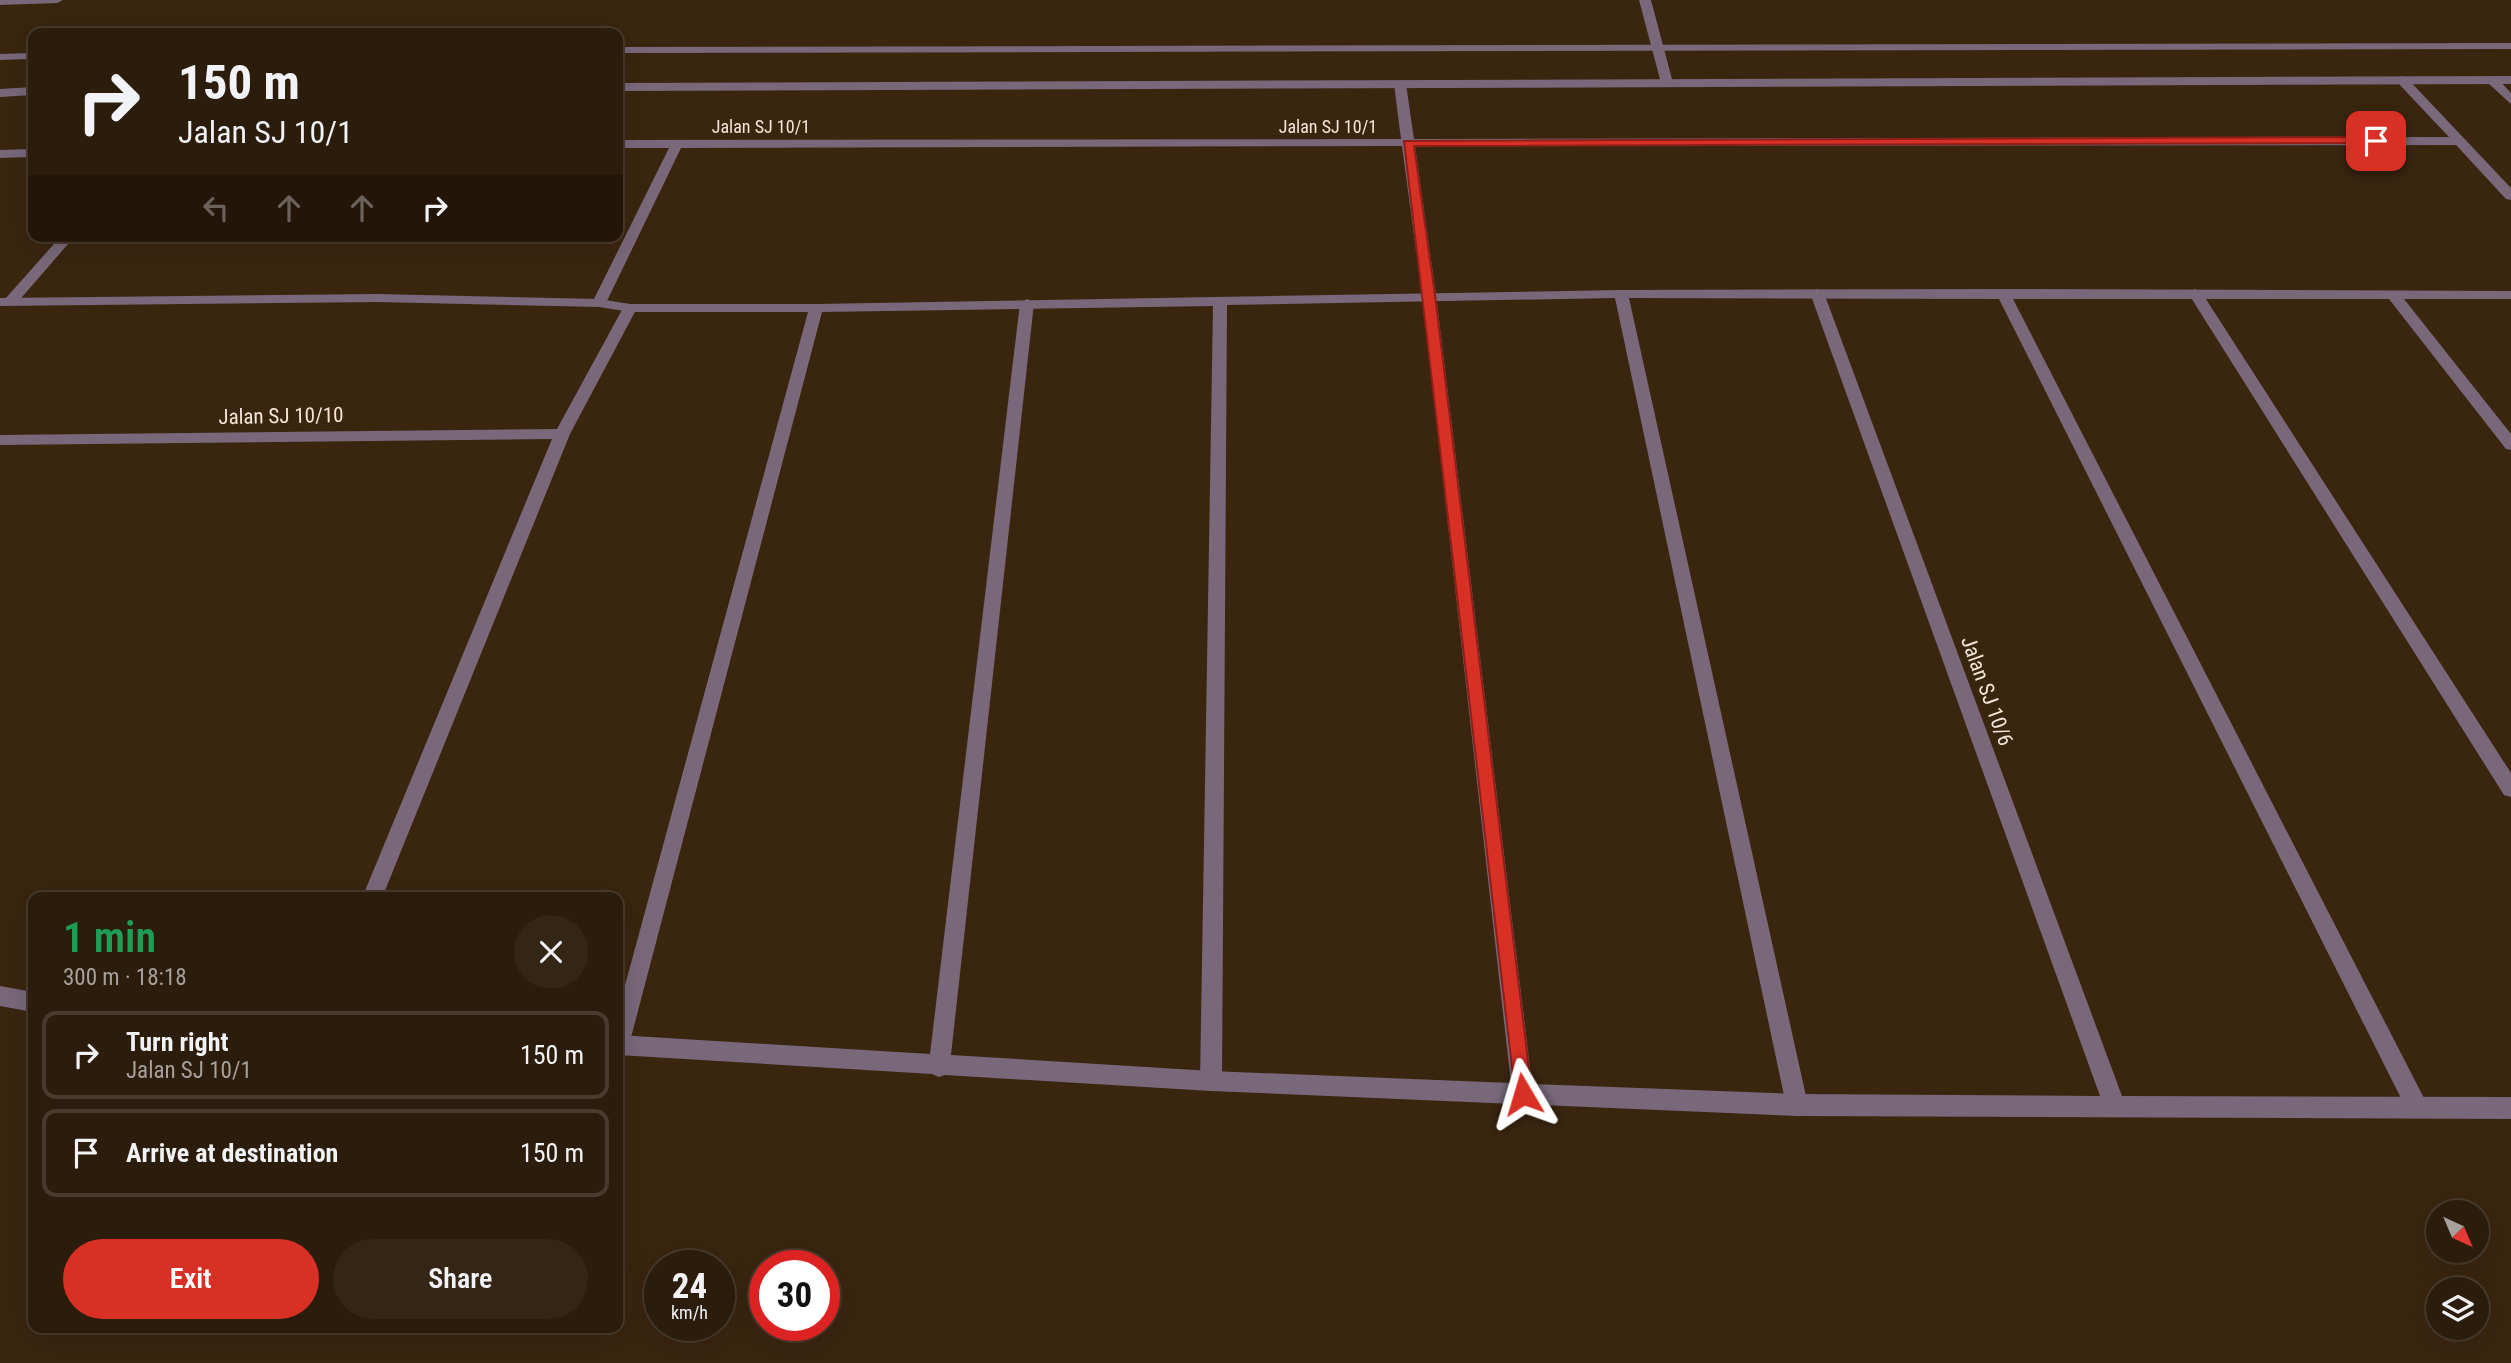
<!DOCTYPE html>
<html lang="en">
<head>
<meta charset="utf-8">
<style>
	:root { --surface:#2c1c0b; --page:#342514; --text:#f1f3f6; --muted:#a6a19d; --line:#483a2c; --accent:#d93025 }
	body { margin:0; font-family:"Roboto Condensed",sans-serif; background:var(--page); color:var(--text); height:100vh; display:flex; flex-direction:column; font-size:26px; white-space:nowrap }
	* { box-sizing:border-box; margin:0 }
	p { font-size:23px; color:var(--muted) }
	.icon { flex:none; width:38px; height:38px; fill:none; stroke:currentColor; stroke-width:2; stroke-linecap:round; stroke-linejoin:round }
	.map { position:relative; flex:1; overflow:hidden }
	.drawer { position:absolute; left:28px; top:892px; width:595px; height:441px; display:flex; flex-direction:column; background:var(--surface); border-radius:14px; box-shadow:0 7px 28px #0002,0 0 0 2px var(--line) }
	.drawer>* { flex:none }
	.top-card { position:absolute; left:28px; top:28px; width:595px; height:214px; border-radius:14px; box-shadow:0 7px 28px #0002,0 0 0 2px var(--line); background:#2c1c0b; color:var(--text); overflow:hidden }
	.needle { width:46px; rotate:136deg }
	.tools { position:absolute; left:2426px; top:1200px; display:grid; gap:14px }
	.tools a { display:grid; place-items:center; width:63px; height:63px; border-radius:50%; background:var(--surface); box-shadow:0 7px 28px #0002,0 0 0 2px var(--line); font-size:35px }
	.speed { position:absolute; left:644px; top:1250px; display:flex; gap:14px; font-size:35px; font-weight:700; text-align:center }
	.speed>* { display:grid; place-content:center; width:91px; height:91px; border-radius:50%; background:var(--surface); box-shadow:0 7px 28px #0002,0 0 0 2px var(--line); line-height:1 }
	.speed small { font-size:18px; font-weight:400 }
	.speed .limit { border:10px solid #d22; background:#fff; color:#111 }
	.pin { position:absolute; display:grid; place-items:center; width:60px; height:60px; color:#fff; margin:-30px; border-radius:14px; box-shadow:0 4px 10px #0006 }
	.me { position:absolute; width:77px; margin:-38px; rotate:353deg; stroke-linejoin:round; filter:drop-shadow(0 0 5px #0008) }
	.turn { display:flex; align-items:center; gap:24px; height:147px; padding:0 35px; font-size:32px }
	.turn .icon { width:91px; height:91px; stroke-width:2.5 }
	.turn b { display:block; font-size:49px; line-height:60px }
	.lanes { display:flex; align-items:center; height:66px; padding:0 35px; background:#0003; justify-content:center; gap:35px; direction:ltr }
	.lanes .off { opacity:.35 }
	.round { display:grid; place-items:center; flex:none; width:74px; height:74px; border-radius:37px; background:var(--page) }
	.headline { display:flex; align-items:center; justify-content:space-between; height:119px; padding:0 35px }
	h1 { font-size:42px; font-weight:600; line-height:52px; color:#1e9e55 }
	.action { display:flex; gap:14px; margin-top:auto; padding:14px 35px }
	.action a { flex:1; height:80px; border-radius:42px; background:var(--accent); color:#fff; font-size:28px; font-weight:600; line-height:80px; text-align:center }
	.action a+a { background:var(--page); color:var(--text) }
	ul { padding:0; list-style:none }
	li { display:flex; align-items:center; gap:21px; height:88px; margin:0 14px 10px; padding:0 21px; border:4px solid var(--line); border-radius:14px }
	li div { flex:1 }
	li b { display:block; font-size:26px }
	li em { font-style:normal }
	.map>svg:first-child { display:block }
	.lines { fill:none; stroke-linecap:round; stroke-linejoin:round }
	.service { fill:#78687a; fill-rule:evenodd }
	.minor { fill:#78687a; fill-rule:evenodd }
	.tertiary { fill:#78687a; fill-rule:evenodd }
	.route { fill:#d93025; stroke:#8d1f18; stroke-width:2 }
	.labels { text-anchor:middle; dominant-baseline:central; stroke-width:7; stroke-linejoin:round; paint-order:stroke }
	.far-street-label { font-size:18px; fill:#f4e6d9; stroke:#3a250f }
	.street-label { font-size:21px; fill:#f4e6d9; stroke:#3a250f }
</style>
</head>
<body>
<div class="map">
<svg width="2511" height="1363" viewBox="0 0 2511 1363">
	<rect width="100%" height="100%" fill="#3a250f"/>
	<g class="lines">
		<path class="service" d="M2488,77H2496L2511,93V104L2488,83Z
			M2003,289L2511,291V299H2404L2511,434V450L2506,449L2389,299H2013L2425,1100L2428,1107L2425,1114L2417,1118L2409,1114L1999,299L1629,298L1808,1105L1805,1112L1797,1116L1789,1112L1786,1105L1615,298L1227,305L1222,1081L1219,1088L1211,1091L1203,1088L1200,1081L1213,306L822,312L629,1045L626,1052L619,1055L618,1011L808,312H630L599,307L377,302L0,306V298L377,294L599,299L630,304H816L1621,290Z"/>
		<path class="minor" d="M0,0H63L57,3L0,5Z
			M1639,0H1651L1673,83L1671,86L1661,83Z
			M2402,76L2406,77L2511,188V200L2506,199L2456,145L1415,146L1436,295L1532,1084L1797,1094L2100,1096L1810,293L1817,289L1824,293L2122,1096L2511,1097V1119L1797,1116L1211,1091L945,1075L939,1077L932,1074L618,1055V1035L930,1054L1020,303L1027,299L1034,303L951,1055L1211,1071L1511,1083L1422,295L1402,146L681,148L606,303L599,307L592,303L669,148H618V140L1401,139L1394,84L1400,80L1406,84L1414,139L2449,137L2398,83L2396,80Z
			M33,149V157L0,158V150Z
			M61,236H75L16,304H6V298Z
			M2195,289L2202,293L2511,773V797L2504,795L2188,293Z
			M630,304L637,308L570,434L382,898H362L552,439L0,445V435L557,429L623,308Z
			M0,986L33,992V1012L0,1006Z"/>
		<path class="tertiary" d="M2511,43V49L618,53V47Z
			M33,53V59L0,60V54Z
			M2511,76V84L618,91V83Z
			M33,87V95L0,97V89Z"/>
	</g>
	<path class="route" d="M2376,137L2380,138V143L1414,146L1435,295L1532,1094L1530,1101L1523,1103L1516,1101L1404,141Z"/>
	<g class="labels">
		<g class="far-street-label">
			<text x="761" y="126">Jalan SJ 10/1</text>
			<text x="1328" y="126">Jalan SJ 10/1</text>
		</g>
		<g class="street-label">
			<text transform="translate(281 416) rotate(-1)">Jalan SJ 10/10</text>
			<text transform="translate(1987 691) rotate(70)">Jalan SJ 10/6</text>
		</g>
	</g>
</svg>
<div class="tools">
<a><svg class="needle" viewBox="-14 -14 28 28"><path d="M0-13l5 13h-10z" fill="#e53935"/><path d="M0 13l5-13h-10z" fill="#a6a19d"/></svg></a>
<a><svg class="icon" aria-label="layers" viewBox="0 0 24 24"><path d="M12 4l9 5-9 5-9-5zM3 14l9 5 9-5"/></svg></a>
</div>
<div class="speed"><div>24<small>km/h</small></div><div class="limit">30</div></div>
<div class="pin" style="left:2376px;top:141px;background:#d93025"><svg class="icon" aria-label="arrive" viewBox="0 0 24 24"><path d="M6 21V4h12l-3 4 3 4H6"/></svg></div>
<svg class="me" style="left:1523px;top:1094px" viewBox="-20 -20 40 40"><path d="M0-17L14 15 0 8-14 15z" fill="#d93025" stroke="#fff" stroke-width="4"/></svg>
<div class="top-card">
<div class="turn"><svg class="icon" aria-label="right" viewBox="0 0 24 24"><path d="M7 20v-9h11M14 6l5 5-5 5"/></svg><div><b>150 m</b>Jalan SJ 10/1</div></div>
<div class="lanes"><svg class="icon off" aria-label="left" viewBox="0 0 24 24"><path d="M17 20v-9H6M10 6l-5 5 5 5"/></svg><svg class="icon off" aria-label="ahead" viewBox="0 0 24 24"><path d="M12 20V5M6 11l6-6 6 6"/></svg><svg class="icon off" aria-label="ahead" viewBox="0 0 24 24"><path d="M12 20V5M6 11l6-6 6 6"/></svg><svg class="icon" aria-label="right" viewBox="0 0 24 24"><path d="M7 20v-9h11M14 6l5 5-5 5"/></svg></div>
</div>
<section class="drawer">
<div class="headline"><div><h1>1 min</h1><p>300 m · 18:18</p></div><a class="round"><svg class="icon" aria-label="close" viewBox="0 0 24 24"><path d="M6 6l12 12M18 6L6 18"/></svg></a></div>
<ul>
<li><svg class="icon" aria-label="right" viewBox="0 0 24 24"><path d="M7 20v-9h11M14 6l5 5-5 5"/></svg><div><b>Turn right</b><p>Jalan SJ 10/1</p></div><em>150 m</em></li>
<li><svg class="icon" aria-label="arrive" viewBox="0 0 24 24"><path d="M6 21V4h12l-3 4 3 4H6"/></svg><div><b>Arrive at destination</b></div><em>150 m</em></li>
</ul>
<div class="action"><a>Exit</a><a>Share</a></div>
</section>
</div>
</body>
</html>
